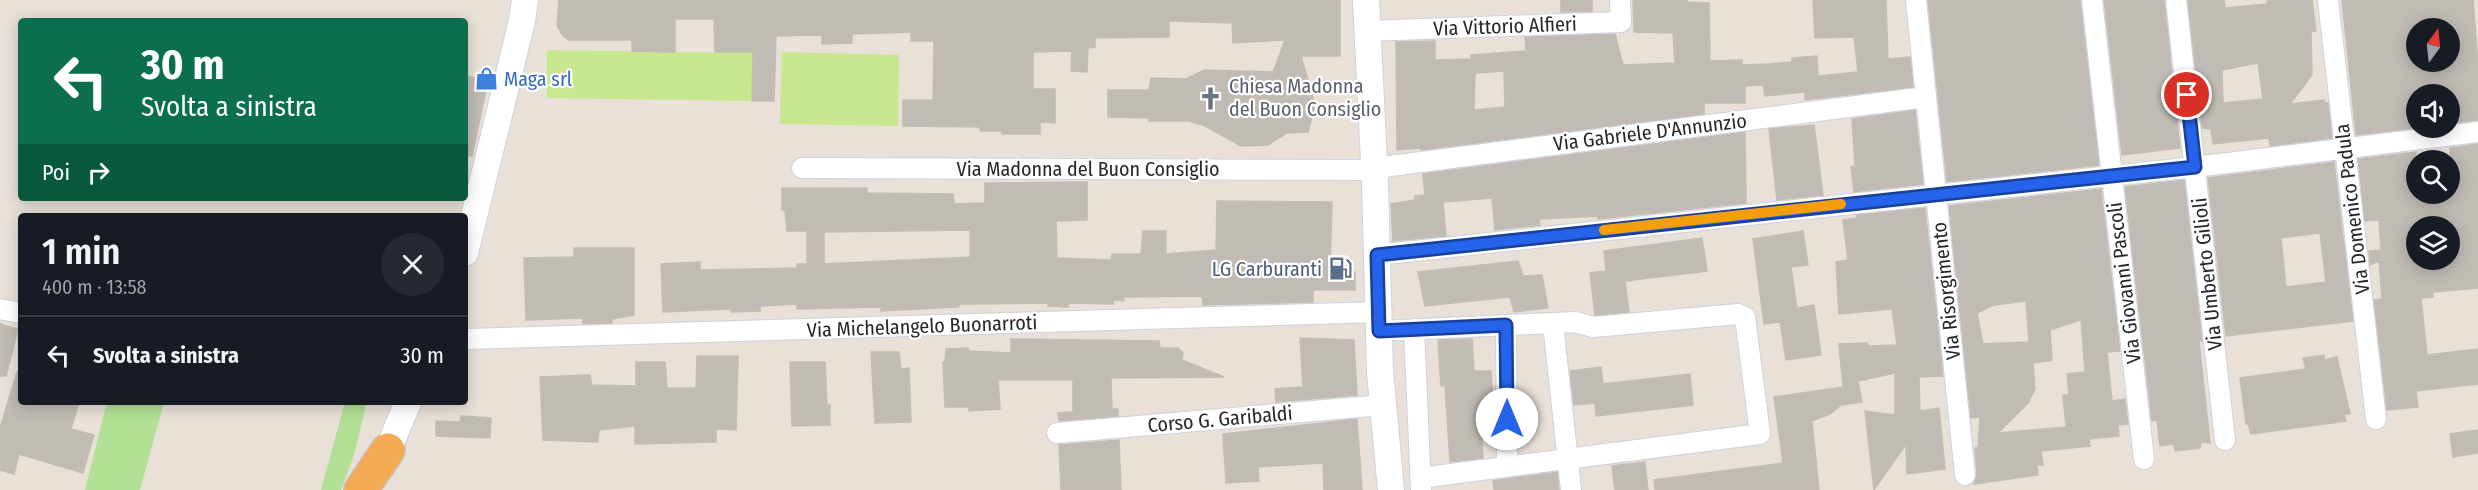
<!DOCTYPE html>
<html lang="it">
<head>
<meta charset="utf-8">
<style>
	:root { --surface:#171b24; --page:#242831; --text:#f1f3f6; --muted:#9ea1a6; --line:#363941 }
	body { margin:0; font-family:"Fira Sans Condensed",sans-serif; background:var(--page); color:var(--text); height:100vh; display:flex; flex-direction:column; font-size:22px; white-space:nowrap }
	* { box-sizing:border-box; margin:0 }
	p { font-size:20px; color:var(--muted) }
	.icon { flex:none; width:33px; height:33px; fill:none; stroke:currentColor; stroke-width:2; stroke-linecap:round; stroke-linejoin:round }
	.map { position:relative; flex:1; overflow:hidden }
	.drawer { position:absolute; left:18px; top:213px; width:450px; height:192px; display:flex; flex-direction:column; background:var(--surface); border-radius:6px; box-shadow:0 3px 15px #0003 }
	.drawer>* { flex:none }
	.top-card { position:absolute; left:18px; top:18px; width:450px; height:183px; border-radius:6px; box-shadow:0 3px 15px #0003; background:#0b6e4f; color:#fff; overflow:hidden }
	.needle { width:39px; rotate:15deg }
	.fabs { position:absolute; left:2406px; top:18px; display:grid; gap:12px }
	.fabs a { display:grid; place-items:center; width:54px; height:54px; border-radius:50%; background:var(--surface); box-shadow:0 3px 15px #0003; font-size:30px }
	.pin { position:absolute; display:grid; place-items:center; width:51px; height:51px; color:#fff; margin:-26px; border:3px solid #fff; border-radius:50%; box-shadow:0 2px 6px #0007 }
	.me { position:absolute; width:66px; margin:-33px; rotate:0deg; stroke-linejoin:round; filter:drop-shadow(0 0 4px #0008) }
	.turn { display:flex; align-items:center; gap:21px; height:126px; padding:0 24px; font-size:27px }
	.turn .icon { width:78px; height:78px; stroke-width:2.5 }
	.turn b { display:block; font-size:42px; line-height:51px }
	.then { display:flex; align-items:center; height:57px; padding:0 24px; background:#0003; gap:12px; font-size:22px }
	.round { display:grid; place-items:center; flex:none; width:63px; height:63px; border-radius:32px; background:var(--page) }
	.overview { display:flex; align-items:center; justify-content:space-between; height:102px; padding:0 24px }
	h1 { font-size:36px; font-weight:600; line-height:45px }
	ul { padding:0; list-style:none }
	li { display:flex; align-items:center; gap:18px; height:78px; padding:0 24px; border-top:2px solid var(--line) }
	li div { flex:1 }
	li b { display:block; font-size:22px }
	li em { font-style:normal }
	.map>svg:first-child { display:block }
	.green { fill:#b2e094 }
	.pitch { fill:#c7e88f }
	.building { fill:#c1bbb5; stroke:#c4bdb2; stroke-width:1.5; fill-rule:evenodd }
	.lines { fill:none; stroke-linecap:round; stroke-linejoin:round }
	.minor-casing { stroke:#cdd2e0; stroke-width:22 }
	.tertiary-casing { stroke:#cdd2e0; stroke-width:28 }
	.trunk-casing { stroke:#c3c3c3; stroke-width:36 }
	.minor { stroke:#fff; stroke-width:20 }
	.tertiary { stroke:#fff; stroke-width:26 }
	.trunk { stroke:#f5aa54; stroke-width:33 }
	.route-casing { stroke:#184099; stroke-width:15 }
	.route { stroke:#2563eb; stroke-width:10 }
	.slow { stroke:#f59e0b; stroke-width:10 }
	.labels { text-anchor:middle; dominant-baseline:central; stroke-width:4.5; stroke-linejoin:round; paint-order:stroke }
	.street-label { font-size:20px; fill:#272727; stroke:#fff }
	.shop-label { font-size:20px; fill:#366cbe; stroke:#fff; text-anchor:start }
	.worship-label { font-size:20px; fill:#5b616d; stroke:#fff; text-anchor:start }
	.service-label { font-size:20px; fill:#4e5e75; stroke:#fff; text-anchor:end }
</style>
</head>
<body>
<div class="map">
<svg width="2478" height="490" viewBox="0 0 2478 490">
	<rect width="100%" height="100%" fill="#e9e1d8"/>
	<path class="green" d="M107,402H164L140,490H85Z
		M345,402H367L355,452L341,490H321Z"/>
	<path class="pitch" d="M547,50L753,53L752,101L547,98Z
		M782,52L899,55L898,126L780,124Z"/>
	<path class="building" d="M559,0H1340V56H1301L1315,105L1308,132L1287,133L1268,145L1241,146L1205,126L1189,121H1149V118L1108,117V90H1149L1151,78L1186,79L1204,70L1273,72L1285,40L1233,43L1232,23L1169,21V37L1095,38V47L1088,48L1087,72L1071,71L1072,51L1033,52V89H1055V123L1040,122V134H1002L1001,131H980V127L903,126V100H933L934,41H911V32L852,34V43L822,44V35L776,36L774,101H752L753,52H715L714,19H675V52L632,51V40H569L563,36L557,25Z
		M1561,0H1592V11L1561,12Z
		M1633,0H1687V2L1709,3L1710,61L1742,60V65L1769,64L1792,62V58L1817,56L1818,76L1858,72L1854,37L1815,38L1813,0H1886L1888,59L1910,57L1913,87L1805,100V92L1765,96L1763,85L1745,86V103H1704V114L1421,150V148L1397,150L1396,42L1435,41V60L1471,59V55L1526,51L1525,37L1615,34L1623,65L1675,63L1673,33L1634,32ZM1504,71L1505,107L1474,110L1475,73Z
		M1928,0H2080L2099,165L1947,182Z
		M2104,0H2164L2180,148L2122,155Z
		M2188,0H2224L2225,8L2267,4V1L2312,0L2316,31L2311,32L2312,75L2290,104L2324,100L2325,103H2328L2332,138L2270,146L2269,138L2213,144L2211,129L2202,128ZM2258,63L2263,99L2223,103L2222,70Z
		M2342,0H2473L2478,64V120L2450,123V94H2416V128L2356,135ZM2416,28H2450V62H2416Z
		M467,76L488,81L472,156L465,155Z
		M1915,110L1923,184L1854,192L1851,167L1855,166L1852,119Z
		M1814,125L1823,195L1777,200L1769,129Z
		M1745,132L1746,203L1598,219V216L1539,219L1540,225L1495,230L1492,198L1443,202L1446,236L1393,241L1391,204L1415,200V196L1425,195L1423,174Z
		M2478,144V288L2433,292V297L2421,298L2427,355L2478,349V384L2416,391L2418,407L2387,410L2374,300L2382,299L2379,261L2370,265L2369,251L2381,250L2379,220L2365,221L2358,159L2416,152V194H2450V148ZM2416,226H2450L2453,260H2416Z
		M2334,162L2353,321L2226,336L2208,178ZM2320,233L2326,282L2286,287L2281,238Z
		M2184,180L2202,341H2199L2210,443L2201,442L2200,448L2175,451L2174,444L2160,446L2157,420L2152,421L2125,187Z
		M1087,182V220L1056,221L1057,258L1111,260L1112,254H1141L1143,231H1166V254L1216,250L1217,201L1332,202L1330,272H1355V290H1313V302L1203,305L1202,296L1123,297L1124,301L1114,300L1113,304L1069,303L1068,307L1048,306V303L971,304H961L958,307L881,311V307L797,309V304L760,306V311L731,312V309L663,312L661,264L700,262V270L797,268V264H807V231H787L785,211L782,210V188H867V193L953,194L954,204L985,203V183ZM970,230V257L824,264V232Z
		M2101,189L2120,351L2107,352L2112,401L2125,399L2128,424L2118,425L2119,436L2089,439L2090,446L2041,451L2043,465H2037L2038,475L1974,484L1977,474L1975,448H1978L1980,417L1971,418L1949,206ZM2026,301L2029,342L1983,344L1977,313L1994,305ZM2081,320L2085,372L2067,374L2069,395H2063L2066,427L1998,433L2028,403L2035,389L2033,363L2052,360L2050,330Z
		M1925,208L1943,376L1919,377L1920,411L1939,408L1945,469L1907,474L1906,444L1874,490L1865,411L1895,415V373L1858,381L1862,402L1841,405L1830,414L1812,421L1819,490H1655L1654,480L1783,463L1774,397L1843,387L1839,344L1867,343L1869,346L1897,345L1892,309L1839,314L1836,262L1848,260L1843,220L1857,218V215Z
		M1803,231L1808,265L1791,267L1797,308L1814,305L1821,355L1786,360L1780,322L1764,324L1753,239Z
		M1702,238L1707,271L1625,281L1629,312L1595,315L1590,273L1606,271L1604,251Z
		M574,248H634V315L612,319V323L583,324V318L526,320L524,258L574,257Z
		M1518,261L1523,276L1542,275L1548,308L1514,312L1510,297L1425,306L1418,272Z
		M0,324L18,329L6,376H0Z
		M1300,338L1354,340L1357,395L1276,402L1275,389L1303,387Z
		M1011,339L1159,341L1160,348H1178L1183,353L1182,360L1224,377L1111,378L1112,409H1118V416L1059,421L1058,413L1073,412V380H998L1000,409L969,411V407H945L943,362H945L946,349L968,348L969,351L1011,353Z
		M1472,339L1474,371H1491L1493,404L1480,405L1483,458L1450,462L1445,385L1441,386L1438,340Z
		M871,352H899L901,369L909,368L911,422L875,423Z
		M2324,355V360L2337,357L2350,414H2344L2346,421L2251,434L2248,424H2246L2240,378L2306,369L2303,358Z
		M697,356H738L736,430L716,429V442L635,444V426L599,430L598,442L543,440L540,377L590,375L592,385L636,386V362H665L667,388H696Z
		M790,362H825L827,405H830V425L792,426Z
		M1601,367L1603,384L1690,374L1693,405L1596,416L1595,403L1574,405L1570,371Z
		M17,372L21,373V402H79L71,429L94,435L83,473L19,454L14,474L0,470V428Z
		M461,416L491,418L490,438L436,436V421L460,422Z
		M1357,419L1362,490H1324L1323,463L1258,467L1259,481L1226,483L1223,434Z
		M2478,430V453L2453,457L2450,434Z
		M1119,440L1121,490H1061L1059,445Z
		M1645,462L1648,490H1615L1612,466Z
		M1557,472L1559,490H1494L1493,481Z"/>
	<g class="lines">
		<defs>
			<path id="minor" d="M1916,0L1965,475
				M2092,0L2144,459
				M2176,0L2225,440
				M2328,0L2376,419
				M1367,31L1621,22L1620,0
				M802,168L1375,170L1390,166L1926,97
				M1377,255L2195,167L2478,132
				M0,309L21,313
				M1553,323L1571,490
				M1506,325L1507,467
				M1414,329L1421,489
				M1379,331L1575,322L1593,327L1738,314L1745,317L1760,434L1420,478
				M465,339L1379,312
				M1057,433L1383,405"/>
			<path id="tertiary" d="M1366,0L1375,182L1380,372L1391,490
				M465,253L522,21L525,0
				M388,450L408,402"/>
			<path id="trunk" d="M361,490L388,450"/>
		</defs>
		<use href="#minor" class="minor-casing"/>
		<use href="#tertiary" class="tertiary-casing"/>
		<use href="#trunk" class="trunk-casing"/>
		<use href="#minor" class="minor"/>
		<use href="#tertiary" class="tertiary"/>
		<use href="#trunk" class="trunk"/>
	</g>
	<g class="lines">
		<defs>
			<path id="route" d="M1507,419L1506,325L1379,331L1377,255L2195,167L2187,95"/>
		</defs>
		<use href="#route" class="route-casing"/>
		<use href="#route" class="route"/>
		<path class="slow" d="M1604,230L1841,204"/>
	</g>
	<defs>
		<symbol id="shop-bare" viewBox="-9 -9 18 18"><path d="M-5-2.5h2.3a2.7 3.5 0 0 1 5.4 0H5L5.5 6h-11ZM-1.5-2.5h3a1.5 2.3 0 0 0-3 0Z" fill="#3f7fe0" stroke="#fff" stroke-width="2.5" paint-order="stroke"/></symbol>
		<symbol id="church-bare" viewBox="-9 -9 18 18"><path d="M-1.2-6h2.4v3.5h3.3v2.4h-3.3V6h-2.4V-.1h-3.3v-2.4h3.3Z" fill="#6b7280" stroke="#fff" stroke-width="2.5" paint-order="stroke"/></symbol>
		<symbol id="fuel-bare" viewBox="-9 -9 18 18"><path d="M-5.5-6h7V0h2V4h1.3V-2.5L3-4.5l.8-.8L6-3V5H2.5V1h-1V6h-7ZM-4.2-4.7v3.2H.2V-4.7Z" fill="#5c6f8a" stroke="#fff" stroke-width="2.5" paint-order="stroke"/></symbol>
	</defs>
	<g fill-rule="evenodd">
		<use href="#shop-bare" x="470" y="62" width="33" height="33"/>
		<use href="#church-bare" x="1194" y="82" width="33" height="33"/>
		<use href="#fuel-bare" x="1324" y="252" width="33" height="33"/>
	</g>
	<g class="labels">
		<g class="street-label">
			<text transform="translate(1505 26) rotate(-2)">Via Vittorio Alfieri</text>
			<text transform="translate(1650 132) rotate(-7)">Via Gabriele D'Annunzio</text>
			<text x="1088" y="169">Via Madonna del Buon Consiglio</text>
			<text transform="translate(2352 209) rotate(-97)">Via Domenico Padula</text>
			<text transform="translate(2207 274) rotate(-96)">Via Umberto Gilioli</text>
			<text transform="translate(2124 283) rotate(-97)">Via Giovanni Pascoli</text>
			<text transform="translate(1946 291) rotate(-96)">Via Risorgimento</text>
			<text transform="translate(922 326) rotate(-2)">Via Michelangelo Buonarroti</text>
			<text transform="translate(1220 419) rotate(-5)">Corso G. Garibaldi</text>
		</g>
		<g class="shop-label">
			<text x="504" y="79">Maga srl</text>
		</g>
		<g class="worship-label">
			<text x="1229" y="86">Chiesa Madonna<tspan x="1229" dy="23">del Buon Consiglio</tspan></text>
		</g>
		<g class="service-label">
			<text x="1322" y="269">LG Carburanti</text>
		</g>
	</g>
</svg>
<div class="fabs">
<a><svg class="needle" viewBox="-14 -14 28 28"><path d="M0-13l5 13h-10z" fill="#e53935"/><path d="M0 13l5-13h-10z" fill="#9ea1a6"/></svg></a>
<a><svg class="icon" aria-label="sound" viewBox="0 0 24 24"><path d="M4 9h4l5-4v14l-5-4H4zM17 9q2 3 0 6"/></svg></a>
<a><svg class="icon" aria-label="search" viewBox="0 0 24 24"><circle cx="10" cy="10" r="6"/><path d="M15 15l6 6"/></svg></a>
<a><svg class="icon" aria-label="layers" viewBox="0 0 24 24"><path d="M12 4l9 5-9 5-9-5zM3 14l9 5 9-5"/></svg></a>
</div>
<div class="pin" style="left:2187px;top:95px;background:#d93025"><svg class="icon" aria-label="arrive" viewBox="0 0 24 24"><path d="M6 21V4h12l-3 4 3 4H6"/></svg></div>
<svg class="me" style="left:1507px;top:419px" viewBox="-20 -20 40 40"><circle r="19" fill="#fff"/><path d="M0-13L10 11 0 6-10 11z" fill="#2563eb"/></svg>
<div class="top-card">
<div class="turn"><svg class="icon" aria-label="left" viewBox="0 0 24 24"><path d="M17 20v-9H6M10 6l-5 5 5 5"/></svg><div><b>30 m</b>Svolta a sinistra</div></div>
<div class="then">Poi<svg class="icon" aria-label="right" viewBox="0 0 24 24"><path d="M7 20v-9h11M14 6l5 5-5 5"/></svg></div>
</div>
<section class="drawer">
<div class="overview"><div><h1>1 min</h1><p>400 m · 13:58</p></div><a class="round"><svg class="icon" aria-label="close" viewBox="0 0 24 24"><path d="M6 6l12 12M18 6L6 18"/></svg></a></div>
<ul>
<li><svg class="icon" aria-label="left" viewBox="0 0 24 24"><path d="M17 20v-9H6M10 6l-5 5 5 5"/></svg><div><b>Svolta a sinistra</b></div><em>30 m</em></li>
</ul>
</section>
</div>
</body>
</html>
